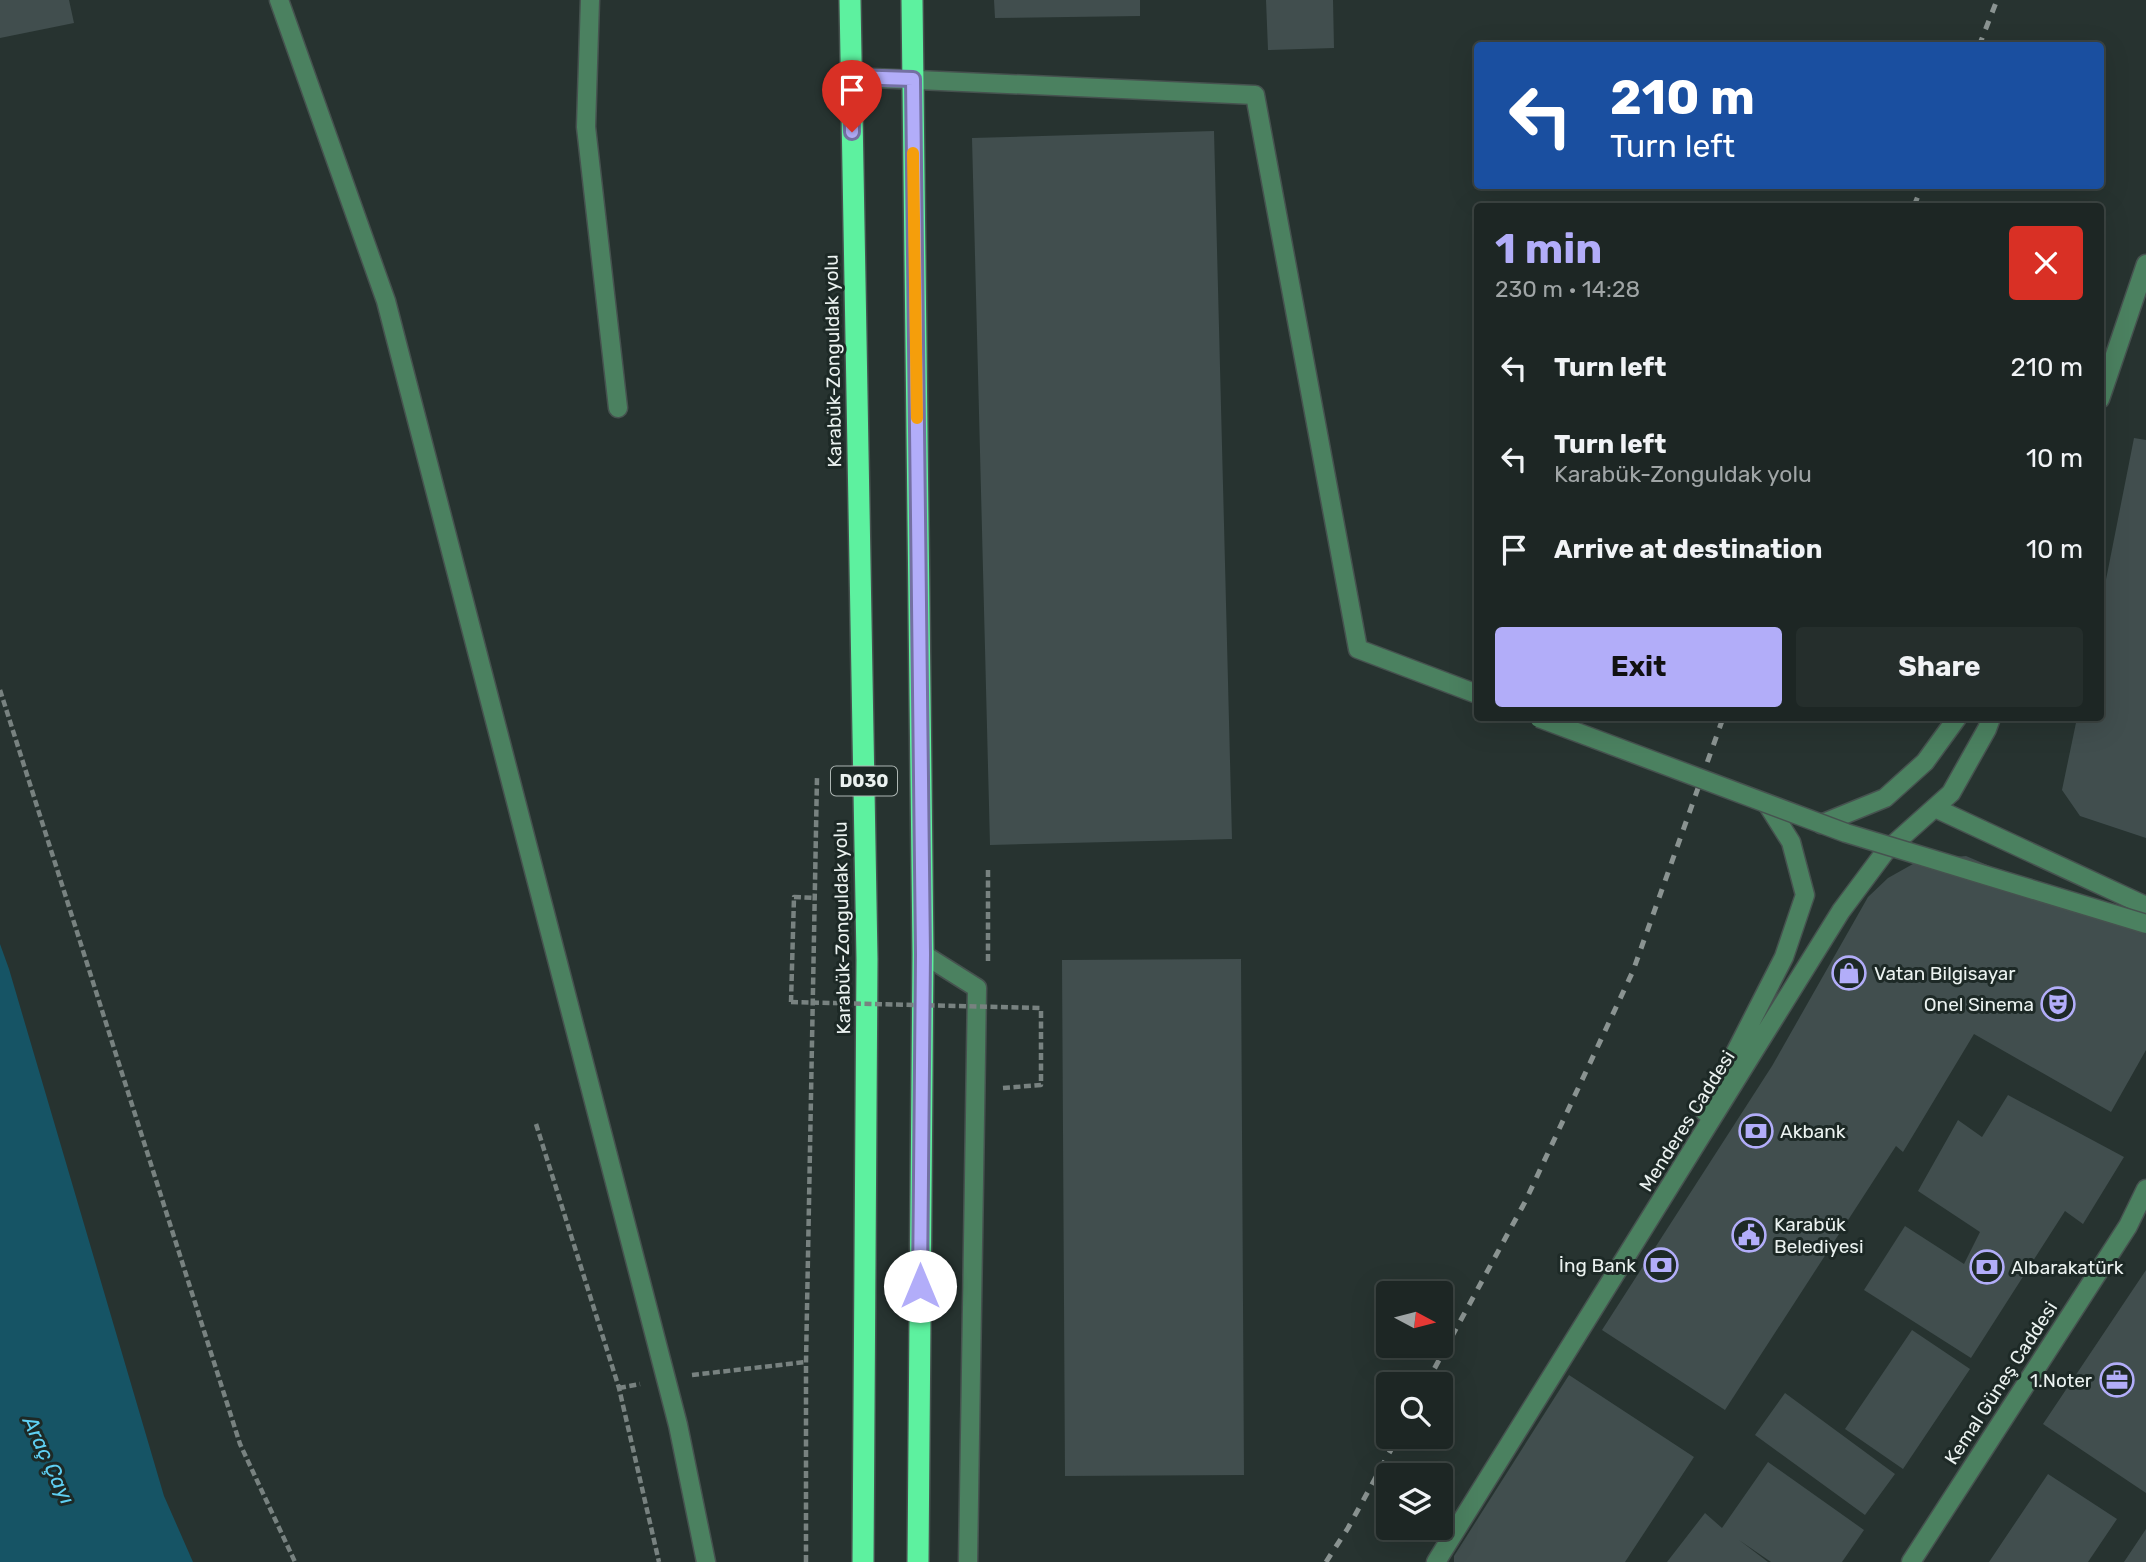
<!DOCTYPE html>
<html lang="en">
<head>
<meta charset="utf-8">
<style>
	:root { --surface:#1d2624; --page:#252e2c; --text:#f1f3f6; --muted:#a0a5a6; --line:#3b4341; --accent:#b2adf9 }
	body { margin:0; font-family:Rubik,sans-serif; background:var(--page); color:var(--text); height:100vh; display:flex; flex-direction:column; font-size:26px; white-space:nowrap }
	* { box-sizing:border-box; margin:0 }
	p { font-size:23px; color:var(--muted) }
	.icon { flex:none; width:38px; height:38px; fill:none; stroke:currentColor; stroke-width:2; stroke-linecap:round; stroke-linejoin:round }
	.map { position:relative; flex:1; overflow:hidden }
	.drawer { position:absolute; left:1474px; top:203px; width:630px; height:518px; display:flex; flex-direction:column; background:var(--surface); border-radius:7px; box-shadow:0 7px 28px #0002,0 0 0 2px var(--line) }
	.drawer>* { flex:none }
	.guide { position:absolute; left:1474px; top:42px; width:630px; height:147px; border-radius:7px; box-shadow:0 7px 28px #0002,0 0 0 2px var(--line); background:#1a4fa0; color:#fff; overflow:hidden }
	.needle { width:46px; rotate:97deg }
	.tools { position:absolute; left:1376px; top:1281px; display:grid; gap:14px }
	.tools a { display:grid; place-items:center; width:77px; height:77px; border-radius:7px; background:var(--surface); box-shadow:0 7px 28px #0002,0 0 0 2px var(--line); font-size:35px }
	.pin { position:absolute; display:grid; place-items:center; width:60px; height:60px; color:#fff; margin:-72px -30px; border-radius:50% 50% 50% 0; rotate:-45deg; box-shadow:0 0 7px #0007 }
	.pin .icon { rotate:45deg }
	.me { position:absolute; width:77px; margin:-38px; rotate:0deg; stroke-linejoin:round; filter:drop-shadow(0 0 5px #0008) }
	.turn { display:flex; align-items:center; gap:24px; height:147px; padding:0 21px; font-size:32px }
	.turn .icon { width:91px; height:91px; stroke-width:2.5 }
	.turn b { display:block; font-size:49px; line-height:60px }
	.round { display:grid; place-items:center; flex:none; width:74px; height:74px; border-radius:7px; background:var(--page) }
	.overview { display:flex; align-items:center; justify-content:space-between; height:119px; padding:0 21px }
	h1 { font-size:42px; font-weight:700; line-height:52px; color:var(--accent) }
	.primary-button { display:flex; gap:14px; margin-top:auto; padding:14px 21px }
	.primary-button a { flex:1; height:80px; border-radius:7px; background:var(--accent); color:#111; font-size:28px; font-weight:700; line-height:80px; text-align:center }
	.primary-button a+a { background:var(--page); color:var(--text) }
	ul { padding:0; list-style:none }
	li { display:flex; align-items:center; gap:21px; height:91px; padding:0 21px }
	li div { flex:1 }
	li b { display:block; font-size:26px }
	li em { font-style:normal }
	.map>svg:first-child { display:block }
	.water { fill:#165465 }
	.building { fill:#414e4e }
	.lines { fill:none; stroke-linecap:round; stroke-linejoin:round }
	.minor-casing { stroke:#46524f; stroke-width:21 }
	.highway-casing { stroke:#46524f; stroke-width:24 }
	.path { stroke:#788280; stroke-width:4.5; stroke-dasharray:7 3.5; stroke-linecap:butt }
	.minor { stroke:#4b8160; stroke-width:18 }
	.highway { stroke:#5df19f; stroke-width:21 }
	.rail { stroke:#8a9391; stroke-width:5; stroke-dasharray:9 9; stroke-linecap:butt }
	.minor-bridge-casing { stroke:#46524f; stroke-width:21; stroke-linecap:butt }
	.path-bridge { stroke:#788280; stroke-width:4.5; stroke-dasharray:7 3.5; stroke-linecap:butt }
	.minor-bridge { stroke:#4b8160; stroke-width:18 }
	.route-casing { stroke:#7470a2; stroke-width:18 }
	.route { stroke:#b2adf9; stroke-width:12 }
	.slow { stroke:#f59e0b; stroke-width:12 }
	.labels { text-anchor:middle; dominant-baseline:central; stroke-width:6; stroke-linejoin:round; paint-order:stroke }
	.shield { fill:#1d2926; stroke:#adb6b3; stroke-width:2 }
	.shield-label { font-size:18px; font-weight:bold; fill:#ebf2f0 }
	.street-label { font-size:19px; fill:#ebf2f0; stroke:#1d2926 }
	.poi-label { font-size:19px; fill:#ebf2f0; stroke:#1d2926; text-anchor:start }
	.water-label { font-size:21px; font-style:italic; fill:#5fd0f3; stroke:#1d2926 }
</style>
</head>
<body>
<div class="map">
<svg width="2146" height="1562" viewBox="0 0 2146 1562">
	<rect width="100%" height="100%" fill="#273330"/>
	<path class="water" d="M0,944L9,969L164,1496L193,1562H0Z"/>
	<path class="building" d="M0,0H69L74,23L0,38Z
		M994,0H1140V16L995,18Z
		M1266,0H1333L1334,48L1268,50Z
		M1214,131L1232,839L990,845L972,138Z
		M2134,438L2146,440V838L2080,816L2062,790L2077,718H2100V610Z
		M1966,856L2146,932V1050L2111,1112L1974,1034L1903,1152L1896,1146L1725,1410L1602,1330L1772,1066L1868,897L1888,878L1920,860Z
		M1241,959L1244,1475L1065,1476L1062,960Z
		M2008,1095L2124,1157L2083,1224L2065,1211L1971,1358L1864,1290L1905,1226L1964,1264L1980,1232L1918,1191L1958,1120L1982,1137Z
		M2146,1270V1493L2043,1424Z
		M1912,1330L1970,1369L1903,1469L1845,1429Z
		M1569,1375L1694,1457L1625,1562H1454V1556Z
		M1785,1393L1895,1474L1865,1515L1755,1435Z
		M1768,1462L1864,1530L1842,1562H1771L1739,1540L1768,1562H1667L1705,1513L1722,1528Z
		M2048,1474L2117,1519L2088,1562H1989Z
		M2146,1529V1562H2124Z"/>
	<g class="lines">
		<defs>
			<path id="minor" d="M279,0L386,301L678,1425L706,1562
				M590,0L586,127L618,408
				M851,77L1255,95L1358,649L1477,694
				M2100,399L2146,264
				M1935,808L2146,906
				M1821,824L1885,798L1925,762L1957,718
				M923,954L977,988L968,1562
				M1705,1112L1784,957L1805,895L1791,842L1767,804
				M1436,1562L1841,911L1885,852L1951,793L1987,729L1991,718
				M1911,1562L2128,1226L2146,1189"/>
			<path id="highway" d="M850,0L867,959L863,1562
				M912,0L923,954L918,1562"/>
		</defs>
		<use href="#minor" class="minor-casing"/>
		<use href="#highway" class="highway-casing"/>
		<path class="path" d="M0,690L240,1444L295,1562
			M988,870V963
			M791,1002L794,897L815,898
			M1003,1088L1041,1085V1008
			M536,1124L619,1388L659,1562
			M692,1375L806,1362
			M619,1388L640,1384
			M806,1562V1362L817,777"/>
		<use href="#minor" class="minor"/>
		<use href="#highway" class="highway"/>
		<path class="rail" d="M1979,46L1997,0
			M1914,206L1922,186
			M1426,1384L1525,1202L1633,971L1723,718
			M1326,1562L1348,1528L1398,1437"/>
		<defs>
			<path id="minor-bridge" d="M1539,718L1846,833L2146,924"/>
		</defs>
		<use href="#minor-bridge" class="minor-bridge-casing"/>
		<path class="path-bridge" d="M791,1002L1041,1008"/>
		<use href="#minor-bridge" class="minor-bridge"/>
	</g>
	<g class="lines">
		<defs>
			<path id="route" d="M852,132L851,77L913,79L923,954L920,1286"/>
		</defs>
		<use href="#route" class="route-casing"/>
		<use href="#route" class="route"/>
		<path class="slow" d="M913,153L917,418"/>
	</g>
	<defs>
		<symbol id="shop-ring" viewBox="-11 -11 22 22"><circle r="9.5" fill="#1d2926" stroke="#b2adf9" stroke-width="1.5"/><path d="M-5-2.5h2.3a2.7 3.5 0 0 1 5.4 0H5L5.5 6h-11ZM-1.5-2.5h3a1.5 2.3 0 0 0-3 0Z" fill="#b2adf9"/></symbol>
		<symbol id="theatre-ring" viewBox="-11 -11 22 22"><circle r="9.5" fill="#1d2926" stroke="#b2adf9" stroke-width="1.5"/><path d="M-5-5.5Q0-4 5-5.5V0Q5 5 0 6Q-5 5-5 0ZM-3.3-2.5H-1v1.5H-3.3ZM1-2.5H3.3v1.5H1ZM-2.8 1Q0 5.5 2.8 1Z" fill="#b2adf9"/></symbol>
		<symbol id="bank-ring" viewBox="-11 -11 22 22"><circle r="9.5" fill="#1d2926" stroke="#b2adf9" stroke-width="1.5"/><path d="M-6-4H6V4H-6ZM0-2.3a2.3 2.3 0 1 0 0 4.6a2.3 2.3 0 1 0 0-4.6Z" fill="#b2adf9"/></symbol>
		<symbol id="civic-ring" viewBox="-11 -11 22 22"><circle r="9.5" fill="#1d2926" stroke="#b2adf9" stroke-width="1.5"/><path d="M-.6-6.5H3V-4.5H.6V-3L4-1V1h2V6H-6V1h2V-1L-.6-3ZM-1.2 2.5V6h2.4V2.5Z" fill="#b2adf9"/></symbol>
		<symbol id="office-ring" viewBox="-11 -11 22 22"><circle r="9.5" fill="#1d2926" stroke="#b2adf9" stroke-width="1.5"/><path d="M-6-3h4V-5.5h4V-3h4V5H-6ZM-1-4.5V-3h2v-1.5ZM-6 0V1H6V0Z" fill="#b2adf9"/></symbol>
	</defs>
	<g fill-rule="evenodd">
		<use href="#shop-ring" x="1830" y="954" width="38" height="38"/>
		<use href="#theatre-ring" x="2039" y="985" width="38" height="38"/>
		<use href="#bank-ring" x="1737" y="1112" width="38" height="38"/>
		<use href="#civic-ring" x="1730" y="1216" width="38" height="38"/>
		<use href="#bank-ring" x="1642" y="1246" width="38" height="38"/>
		<use href="#bank-ring" x="1968" y="1248" width="38" height="38"/>
		<use href="#office-ring" x="2098" y="1361" width="38" height="38"/>
	</g>
	<g class="labels">
		<rect class="shield" x="831" y="766.5" width="66" height="29" rx="5"/>
		<g class="shield-label">
			<text x="864" y="781">D030</text>
		</g>
		<g class="street-label">
			<text transform="translate(833 361) rotate(-91)">Karabük-Zonguldak yolu</text>
			<text transform="translate(842 928) rotate(-91)">Karabük-Zonguldak yolu</text>
			<text transform="translate(1687 1121) rotate(-58)">Menderes Caddesi</text>
			<text transform="translate(2001 1383) rotate(-57)">Kemal Güneş Caddesi</text>
		</g>
		<g class="poi-label">
			<text x="1874" y="973">Vatan Bilgisayar</text>
			<text x="2034" y="1004" text-anchor="end">Onel Sinema</text>
			<text x="1780" y="1131">Akbank</text>
			<text x="1774" y="1224">Karabük<tspan x="1774" dy="22">Belediyesi</tspan></text>
			<text x="1636" y="1265" text-anchor="end">İng Bank</text>
			<text x="2011" y="1267">Albarakatürk</text>
			<text x="2092" y="1380" text-anchor="end">1.Noter</text>
		</g>
		<g class="water-label">
			<text transform="translate(49 1460) rotate(65)">Araç Çayı</text>
		</g>
	</g>
</svg>
<div class="tools">
<a><svg class="needle" viewBox="-14 -14 28 28"><path d="M0-13l5 13h-10z" fill="#e53935"/><path d="M0 13l5-13h-10z" fill="#a0a5a6"/></svg></a>
<a><svg class="icon" aria-label="search" viewBox="0 0 24 24"><circle cx="10" cy="10" r="6"/><path d="M15 15l6 6"/></svg></a>
<a><svg class="icon" aria-label="layers" viewBox="0 0 24 24"><path d="M12 4l9 5-9 5-9-5zM3 14l9 5 9-5"/></svg></a>
</div>
<div class="pin" style="left:852px;top:132px;background:#d93025"><svg class="icon" aria-label="arrive" viewBox="0 0 24 24"><path d="M6 21V4h12l-3 4 3 4H6"/></svg></div>
<svg class="me" style="left:920px;top:1286px" viewBox="-20 -20 40 40"><circle r="19" fill="#fff"/><path d="M0-13L10 11 0 6-10 11z" fill="#b2adf9"/></svg>
<div class="guide">
<div class="turn"><svg class="icon" aria-label="left" viewBox="0 0 24 24"><path d="M17 20v-9H6M10 6l-5 5 5 5"/></svg><div><b>210 m</b>Turn left</div></div>
</div>
<section class="drawer">
<div class="overview"><div><h1>1 min</h1><p>230 m · 14:28</p></div><a class="round" style="background:#d93025;color:#fff"><svg class="icon" aria-label="close" viewBox="0 0 24 24"><path d="M6 6l12 12M18 6L6 18"/></svg></a></div>
<ul>
<li><svg class="icon" aria-label="left" viewBox="0 0 24 24"><path d="M17 20v-9H6M10 6l-5 5 5 5"/></svg><div><b>Turn left</b></div><em>210 m</em></li>
<li><svg class="icon" aria-label="left" viewBox="0 0 24 24"><path d="M17 20v-9H6M10 6l-5 5 5 5"/></svg><div><b>Turn left</b><p>Karabük-Zonguldak yolu</p></div><em>10 m</em></li>
<li><svg class="icon" aria-label="arrive" viewBox="0 0 24 24"><path d="M6 21V4h12l-3 4 3 4H6"/></svg><div><b>Arrive at destination</b></div><em>10 m</em></li>
</ul>
<div class="primary-button"><a>Exit</a><a>Share</a></div>
</section>
</div>
</body>
</html>
